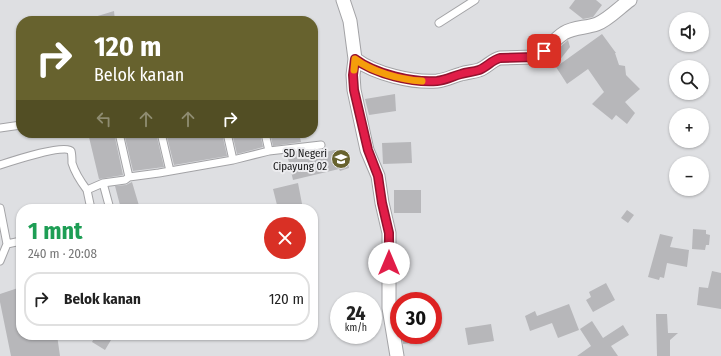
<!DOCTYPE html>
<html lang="id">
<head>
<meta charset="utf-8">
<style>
	:root { --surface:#fff; --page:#f2f2f2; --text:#222; --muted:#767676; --line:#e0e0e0 }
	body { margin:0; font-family:"Fira Sans Condensed",sans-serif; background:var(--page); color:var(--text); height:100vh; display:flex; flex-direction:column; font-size:15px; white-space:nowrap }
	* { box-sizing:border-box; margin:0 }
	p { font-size:13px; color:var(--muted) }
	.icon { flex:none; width:22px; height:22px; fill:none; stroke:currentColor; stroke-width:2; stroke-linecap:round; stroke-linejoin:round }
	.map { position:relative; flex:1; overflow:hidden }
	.side { position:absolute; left:16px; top:204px; width:302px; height:136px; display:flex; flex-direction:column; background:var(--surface); border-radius:16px; box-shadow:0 1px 3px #0004 }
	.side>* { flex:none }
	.banner { position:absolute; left:16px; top:16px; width:302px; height:122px; border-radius:16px; box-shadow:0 1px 3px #0004; background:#67622e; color:#fff; overflow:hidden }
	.fabs { position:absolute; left:669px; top:12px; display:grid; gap:8px }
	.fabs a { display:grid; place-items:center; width:40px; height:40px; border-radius:50%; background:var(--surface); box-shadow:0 1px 3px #0004; font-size:20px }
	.speed { position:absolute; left:330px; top:292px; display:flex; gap:8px; font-size:20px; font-weight:700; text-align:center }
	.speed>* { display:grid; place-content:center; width:52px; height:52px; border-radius:50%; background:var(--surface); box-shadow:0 1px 3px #0004; line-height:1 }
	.speed small { font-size:10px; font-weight:400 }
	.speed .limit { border:6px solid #d22; background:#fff; color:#111 }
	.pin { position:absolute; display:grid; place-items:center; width:34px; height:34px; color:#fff; margin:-17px; border-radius:8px; box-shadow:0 2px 6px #0006 }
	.me { position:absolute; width:44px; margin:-22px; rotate:0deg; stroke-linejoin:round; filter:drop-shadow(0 0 3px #0008) }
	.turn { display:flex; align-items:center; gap:14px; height:84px; padding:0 12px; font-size:18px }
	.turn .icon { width:52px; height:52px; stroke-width:2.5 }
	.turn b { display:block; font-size:28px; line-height:34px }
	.lanes { display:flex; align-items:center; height:38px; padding:0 12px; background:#0003; justify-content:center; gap:20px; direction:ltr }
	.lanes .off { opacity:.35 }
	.round { display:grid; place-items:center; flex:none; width:42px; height:42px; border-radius:21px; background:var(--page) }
	.headline { display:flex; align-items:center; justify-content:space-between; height:68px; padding:0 12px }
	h1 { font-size:24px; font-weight:700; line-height:30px; color:#1e9e55 }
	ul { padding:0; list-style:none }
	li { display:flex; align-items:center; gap:12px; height:54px; margin:0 8px 6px; padding:0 4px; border:2px solid var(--line); border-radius:16px }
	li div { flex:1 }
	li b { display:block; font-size:15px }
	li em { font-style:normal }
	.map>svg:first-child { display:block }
	.building { fill:#b7b7ba }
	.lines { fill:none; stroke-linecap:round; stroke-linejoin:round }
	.lane-casing { stroke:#a3a3a6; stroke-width:9 }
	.street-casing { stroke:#a3a3a6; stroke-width:15 }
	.lane { stroke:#fff; stroke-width:7 }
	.street { stroke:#fff; stroke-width:13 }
	.route-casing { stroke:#92132f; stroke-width:10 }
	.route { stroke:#e11d48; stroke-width:7 }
	.slow { stroke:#f59e0b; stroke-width:7 }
	.labels { text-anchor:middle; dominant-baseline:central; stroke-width:4; stroke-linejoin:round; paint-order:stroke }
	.poi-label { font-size:11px; fill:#131314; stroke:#ececef; text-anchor:end }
</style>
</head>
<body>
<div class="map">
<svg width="721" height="356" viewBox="0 0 721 356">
	<rect width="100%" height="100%" fill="#dedfe2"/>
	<path class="building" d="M575,0H596L602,5L593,17L583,19L569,8Z
		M114,11L115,21H89L88,19Z
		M602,34L616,53H615L619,65L625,66L626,75L640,89L625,102L635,113L627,124L616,115L612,120L592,104L604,92L588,69L567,84L556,67Z
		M568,40L570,47L555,66L549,57Z
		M395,94L396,111L369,115L365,99Z
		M88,133H114L123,175L99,179Z
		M124,133H156L164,167L133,171Z
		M166,133H222L227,156L174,165Z
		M232,133H260L263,147L237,154Z
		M270,133H299L301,142L273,146Z
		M411,142L412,163L383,164L382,143Z
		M334,150H346L349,168L340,171L339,169L293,180L287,154L304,152L305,157Z
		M132,182L140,209H121L115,186L126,185Z
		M298,183L303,209H278L273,189Z
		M394,190H421V213H394Z
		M627,210L634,215L628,223L621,218Z
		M693,229L706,230V234L710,235L709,245H706L705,250L692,249Z
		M660,234L673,237L670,247L689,250L687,267L667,263L664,278L660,277L659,280L648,277Z
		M712,271L721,273V309L697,305L699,287L708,288Z
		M606,283L615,300L593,312L586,300L591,297L589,292Z
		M21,287V335H57L60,356H11L0,302V294Z
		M569,304L579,330L558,338L552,323L530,331L525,316L535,311L537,316Z
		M656,314H667L668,333H678L670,340V356H657Z
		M592,321L603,338L623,325L629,335L611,346L618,356H577L591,346L580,329Z
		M491,324L494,341L468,345L465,328Z
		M96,335H114L105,350L92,342Z
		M402,335H429L430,341L403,344Z"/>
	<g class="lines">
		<defs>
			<path id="lane" d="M439,23L475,0
				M0,128L21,125
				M119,133L129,177
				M161,133L170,171
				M227,133L233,160
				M265,133L269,151
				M0,165C9,162 67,143 71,151C72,154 72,159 72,163C75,173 81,182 87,190
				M103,183L110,209
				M0,208L7,244
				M91,209L87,190L103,183L125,180L129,177L159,173L233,160L269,151L321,145
				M0,261L7,244L21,241"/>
			<path id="street" d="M343,0L350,21L355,59C375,74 413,83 437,81C446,80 453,76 461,74C467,72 473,72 479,70C487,67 492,60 500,58L535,57C547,51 553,40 564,33C574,27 586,28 597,24C608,20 620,7 630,0
				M355,59L353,75L354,90L367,150L378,176L382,203L389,233V308L397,356"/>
		</defs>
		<use href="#lane" class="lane-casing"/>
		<use href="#street" class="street-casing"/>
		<use href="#lane" class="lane"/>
		<use href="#street" class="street"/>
	</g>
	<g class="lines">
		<defs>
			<path id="route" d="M389,263V233L382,203L378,176L368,150L354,90L353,75L355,59C375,74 413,83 437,81C446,80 453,76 461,74C467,72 473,72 479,70C487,67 492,60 500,58L535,57L544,51"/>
		</defs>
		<use href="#route" class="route-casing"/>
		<use href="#route" class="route"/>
		<path class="slow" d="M354,70L355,59C372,72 401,80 422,81"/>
	</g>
	<defs>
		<symbol id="school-disc" viewBox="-11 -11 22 22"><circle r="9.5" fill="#67622e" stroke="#ececef"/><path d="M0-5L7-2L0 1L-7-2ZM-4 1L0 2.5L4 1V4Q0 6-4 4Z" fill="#fff"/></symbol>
	</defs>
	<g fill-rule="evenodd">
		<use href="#school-disc" x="330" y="148" width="22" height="22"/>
	</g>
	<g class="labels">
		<g class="poi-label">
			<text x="327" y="153">SD Negeri<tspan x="327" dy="13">Cipayung 02</tspan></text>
		</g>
	</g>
</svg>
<div class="fabs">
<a><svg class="icon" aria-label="sound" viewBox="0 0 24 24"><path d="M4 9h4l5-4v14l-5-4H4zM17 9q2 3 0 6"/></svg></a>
<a><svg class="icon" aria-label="search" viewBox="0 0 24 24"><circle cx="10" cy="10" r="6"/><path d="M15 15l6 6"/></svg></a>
<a>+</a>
<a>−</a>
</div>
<div class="speed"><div>24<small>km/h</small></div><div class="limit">30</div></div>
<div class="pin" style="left:544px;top:51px;background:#d93025"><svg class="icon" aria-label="arrive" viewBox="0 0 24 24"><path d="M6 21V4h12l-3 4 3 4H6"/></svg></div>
<svg class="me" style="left:389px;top:263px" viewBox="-20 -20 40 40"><circle r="19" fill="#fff"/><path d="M0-13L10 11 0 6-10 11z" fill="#e11d48"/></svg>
<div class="banner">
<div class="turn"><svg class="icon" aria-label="right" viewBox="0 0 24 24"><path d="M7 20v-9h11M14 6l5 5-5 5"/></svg><div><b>120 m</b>Belok kanan</div></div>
<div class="lanes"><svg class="icon off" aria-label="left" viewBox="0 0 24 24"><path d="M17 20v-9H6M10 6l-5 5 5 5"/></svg><svg class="icon off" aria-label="ahead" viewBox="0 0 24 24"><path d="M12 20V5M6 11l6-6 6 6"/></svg><svg class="icon off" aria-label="ahead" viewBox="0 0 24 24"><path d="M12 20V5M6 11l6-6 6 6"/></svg><svg class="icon" aria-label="right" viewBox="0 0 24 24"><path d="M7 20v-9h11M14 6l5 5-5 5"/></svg></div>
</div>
<section class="side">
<div class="headline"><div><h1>1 mnt</h1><p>240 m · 20:08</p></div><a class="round" style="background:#d93025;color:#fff"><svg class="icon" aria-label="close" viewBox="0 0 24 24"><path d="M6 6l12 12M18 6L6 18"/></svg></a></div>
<ul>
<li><svg class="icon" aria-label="right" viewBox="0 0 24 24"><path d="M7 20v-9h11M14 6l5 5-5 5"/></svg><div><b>Belok kanan</b></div><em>120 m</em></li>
</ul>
</section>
</div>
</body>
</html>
